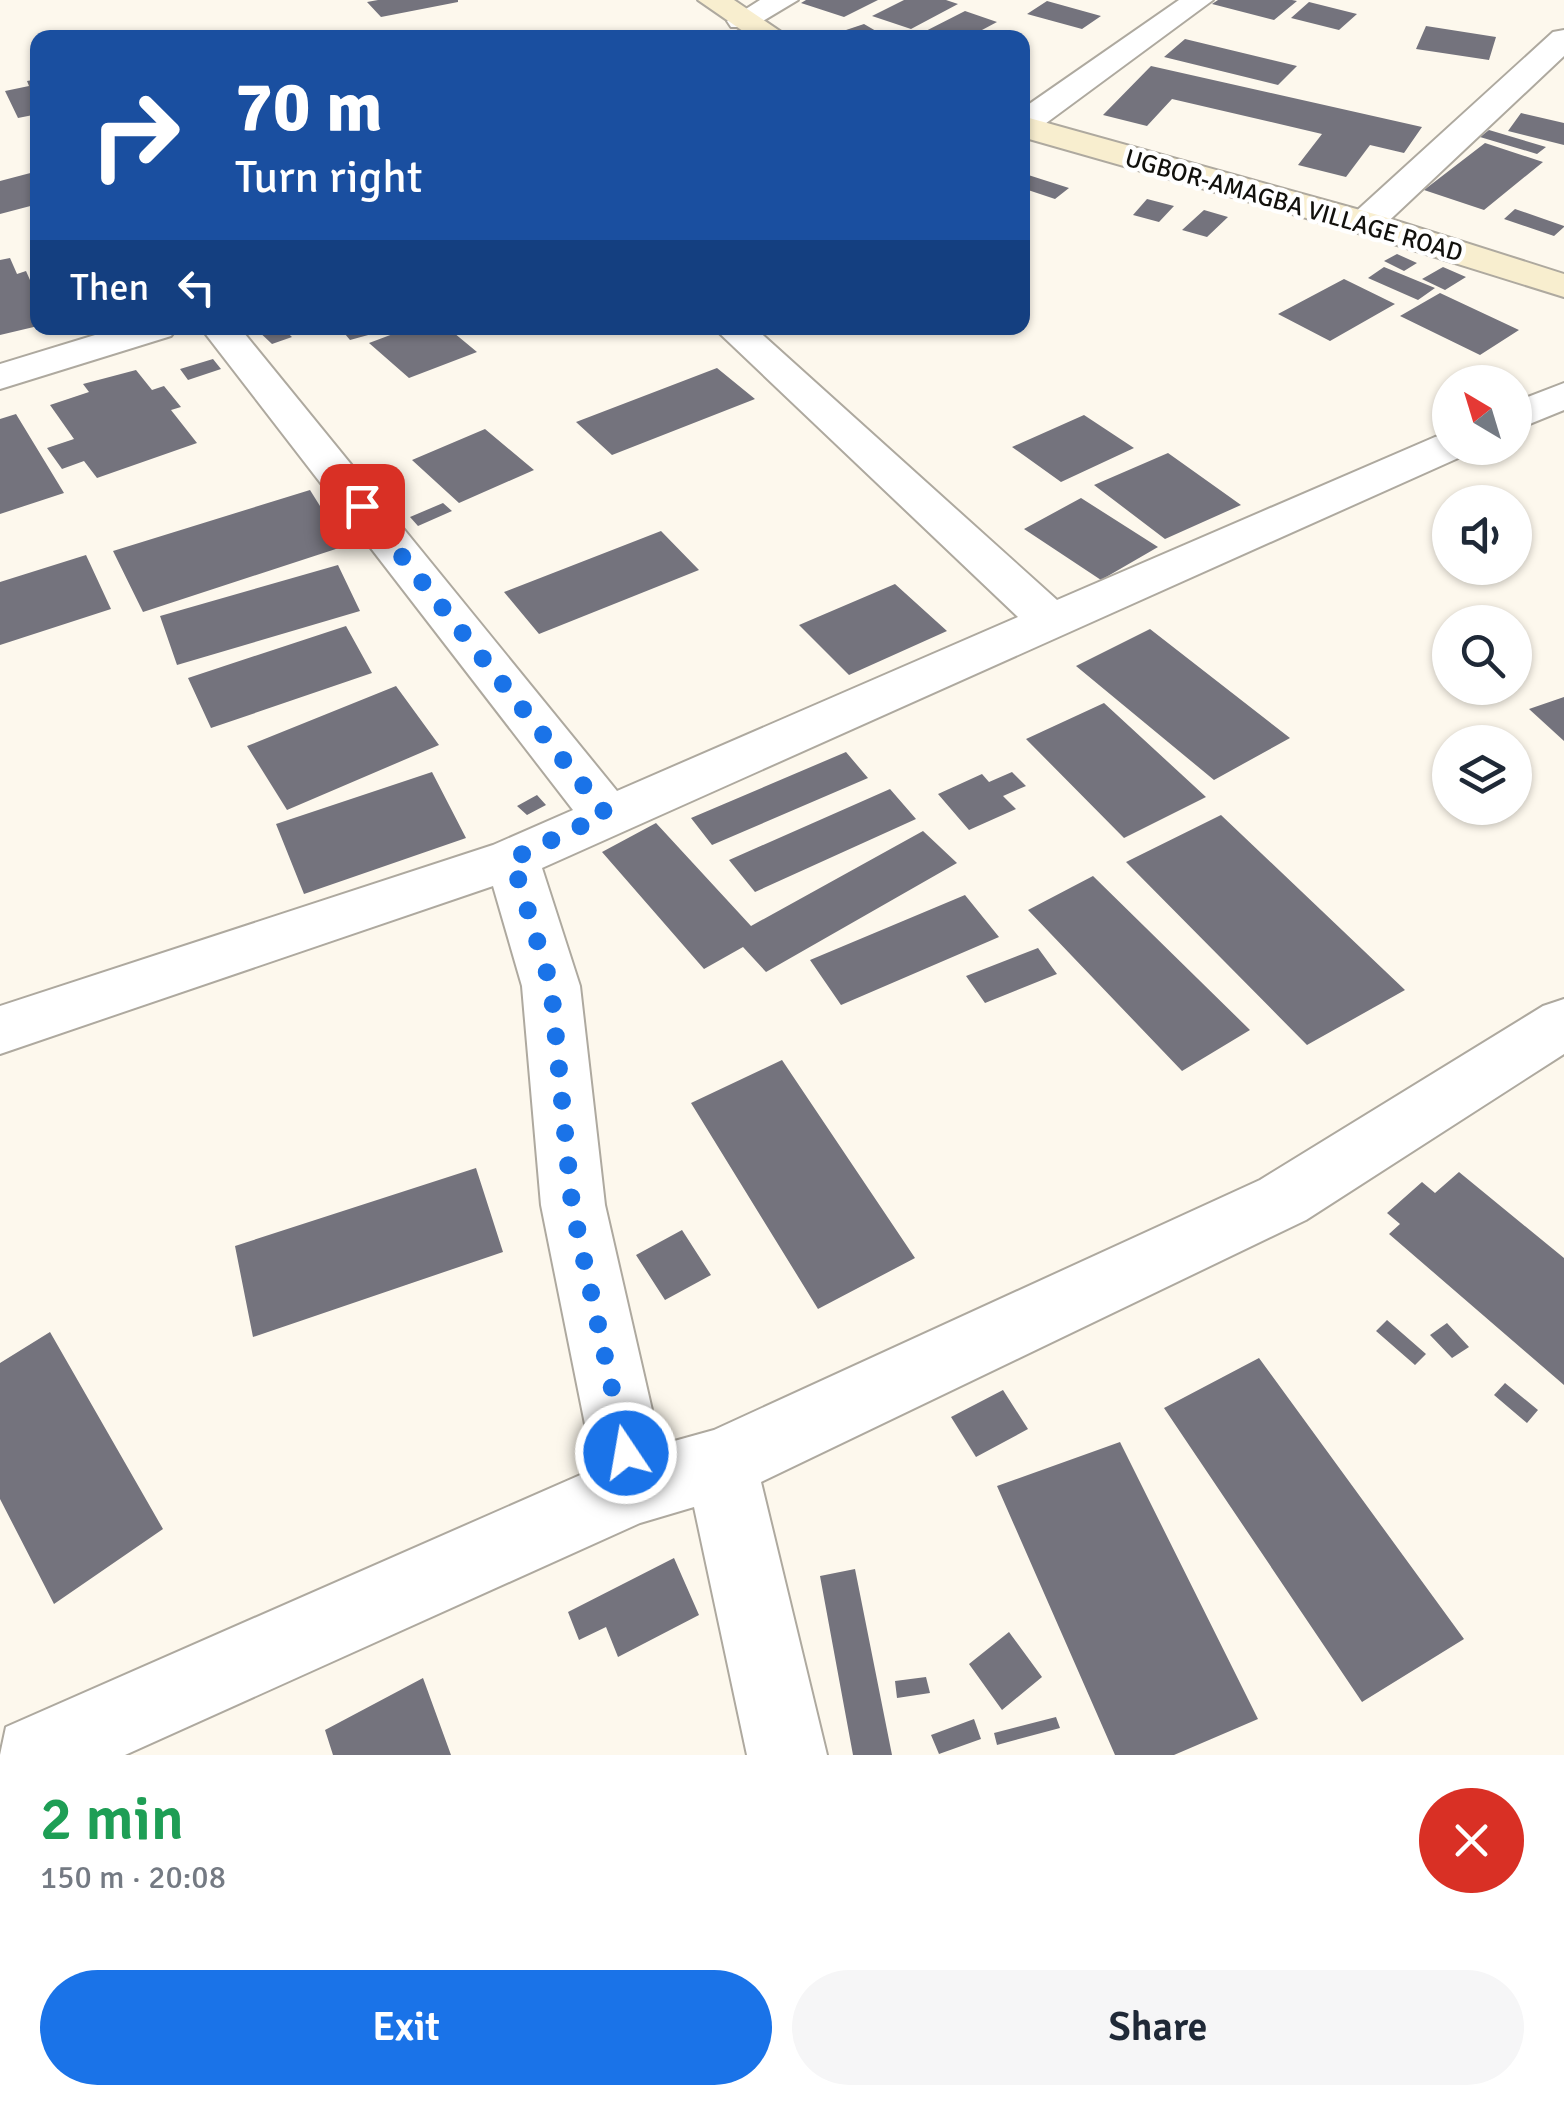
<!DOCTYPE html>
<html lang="en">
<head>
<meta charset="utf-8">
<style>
	:root { --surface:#fff; --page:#f6f6f7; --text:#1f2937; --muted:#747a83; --accent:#1a73e8 }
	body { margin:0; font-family:Signika,sans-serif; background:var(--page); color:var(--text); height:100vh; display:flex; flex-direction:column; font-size:38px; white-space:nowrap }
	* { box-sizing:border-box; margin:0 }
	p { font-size:32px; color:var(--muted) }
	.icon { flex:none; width:55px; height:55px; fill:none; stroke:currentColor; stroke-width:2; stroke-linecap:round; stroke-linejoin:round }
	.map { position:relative; height:1755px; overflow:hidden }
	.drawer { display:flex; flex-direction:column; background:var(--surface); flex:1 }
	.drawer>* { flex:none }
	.guide { position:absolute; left:30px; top:30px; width:1000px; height:305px; border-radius:20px; box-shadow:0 2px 8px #0004; background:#1a4fa0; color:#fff; overflow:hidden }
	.needle { width:65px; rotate:322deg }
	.buttons { position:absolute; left:1432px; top:365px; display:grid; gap:20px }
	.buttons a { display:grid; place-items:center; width:100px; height:100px; border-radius:50%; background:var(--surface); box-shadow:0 2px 8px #0004; font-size:50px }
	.pin { position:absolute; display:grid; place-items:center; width:85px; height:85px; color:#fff; margin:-42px; border-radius:20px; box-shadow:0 5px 15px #0006 }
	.me { position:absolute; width:110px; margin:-55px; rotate:348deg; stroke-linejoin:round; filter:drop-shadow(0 0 8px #0008) }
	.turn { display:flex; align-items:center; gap:35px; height:210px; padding:0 40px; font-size:45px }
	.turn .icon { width:130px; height:130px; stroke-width:2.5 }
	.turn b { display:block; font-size:70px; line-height:85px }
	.then { display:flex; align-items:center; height:95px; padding:0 40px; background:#0003; gap:20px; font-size:38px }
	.round { display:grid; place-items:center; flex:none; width:105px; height:105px; border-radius:52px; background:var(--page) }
	.overview { display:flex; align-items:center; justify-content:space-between; height:170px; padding:0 40px }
	h1 { font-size:60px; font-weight:600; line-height:75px; color:#1e9e55 }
	.button { display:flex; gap:20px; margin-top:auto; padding:20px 40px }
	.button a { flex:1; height:115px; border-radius:60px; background:var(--accent); color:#fff; font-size:40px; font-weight:600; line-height:115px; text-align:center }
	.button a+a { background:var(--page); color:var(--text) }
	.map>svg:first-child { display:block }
	.building { fill:#74737d }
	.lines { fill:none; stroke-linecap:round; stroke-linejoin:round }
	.street-casing { stroke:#aea99f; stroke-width:4 }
	.secondary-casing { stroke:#aea99f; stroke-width:4 }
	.street { fill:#fff; fill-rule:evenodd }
	.secondary { fill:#f8eecf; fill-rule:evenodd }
	.route { stroke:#1a73e8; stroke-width:18; stroke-dasharray:0 32.4 }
	.labels { text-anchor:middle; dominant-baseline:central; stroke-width:9; stroke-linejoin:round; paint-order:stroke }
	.far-street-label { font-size:25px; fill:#12110d; stroke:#fff }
</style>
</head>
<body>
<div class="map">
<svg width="1564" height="1755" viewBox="0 0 1564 1755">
	<rect width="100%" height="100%" fill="#fdf8ed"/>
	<path class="building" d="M378,0H458V2L381,17L367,2Z
		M806,0H878L844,17L801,3Z
		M904,0H946L958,4L911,29L872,16Z
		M1218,0H1292L1297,1L1274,20L1212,4Z
		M1047,1L1101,16L1082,29L1027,14Z
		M1309,2L1357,14L1339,30L1291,18Z
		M965,11L997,22L967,38H912Z
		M864,24L888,38H854L843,31Z
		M1426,26L1496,37L1489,60L1416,49Z
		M1185,39L1297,66L1278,85L1164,57Z
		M1151,66L1422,127L1404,153L1370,145L1346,177L1298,165L1322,134L1172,99L1147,126L1103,115Z
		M38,79V114L18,118L5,91L29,86L27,81Z
		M1521,113L1564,123V145L1508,131Z
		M1489,130L1546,147L1537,154L1480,137Z
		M1485,143L1543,162L1484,210L1424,190Z
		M38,171V204L0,214V181Z
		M1022,173L1069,188L1055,199L1022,188Z
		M1147,199L1174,206L1159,222L1133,215Z
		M1515,209L1564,226V227L1554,236L1504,219Z
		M1204,210L1228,217L1207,237L1182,230Z
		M1397,254L1417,263L1404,271L1384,261Z
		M10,258L17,274L26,271L38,298V307L31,308L38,326L0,335V260Z
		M1384,267L1435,288L1418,300L1368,278Z
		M1443,267L1466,277L1445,290L1422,279Z
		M1344,279L1395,304L1330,341L1278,314Z
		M1440,293L1519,330L1480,355L1400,316Z
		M255,328H282L292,337L272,344Z
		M340,328H390V329L350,340Z
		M409,328H448L477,352L409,378L369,343Z
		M213,359L221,369L188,380L180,369Z
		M717,368L755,399L612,455L576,422Z
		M136,370L152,390L164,386L181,407L171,410L197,443L97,478L84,461L62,469L47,448L74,439L50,405L89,392L83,384Z
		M16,414L64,493L0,514V419Z
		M1084,415L1134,448L1061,482L1012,447Z
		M485,429L534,470L459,503L412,460Z
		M1168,453L1241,505L1165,539L1094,485Z
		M310,490L345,546L143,612L113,551Z
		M1081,498L1158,547L1101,580L1024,529Z
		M443,503L452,511L418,526L410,517Z
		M661,531L699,570L539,634L504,592Z
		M86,555L111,609L0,645V582Z
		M338,565L360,611L177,665L160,616Z
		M895,584L947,631L849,675L799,625Z
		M346,626L372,673L211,728L188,678Z
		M1150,629L1290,738L1214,780L1076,666Z
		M396,686L439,745L287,810L247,746Z
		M1564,697V741L1529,709Z
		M1104,703L1206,797L1124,838L1026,739Z
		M846,752L868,778L712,845L691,818Z
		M432,772L466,838L304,894L276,824Z
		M1012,772L1026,786L1003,796L1016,809L969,830L938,794L982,774L989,782Z
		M890,789L916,819L755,892L729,860Z
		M537,795L546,805L527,815L517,806Z
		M1221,815L1405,990L1307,1045L1126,862Z
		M656,823L751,926L923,831L957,863L766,972L743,947L704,969L602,852Z
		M1093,876L1250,1030L1182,1071L1028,910Z
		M965,895L999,937L841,1005L810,960Z
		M1038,948L1057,974L985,1003L966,976Z
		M782,1060L915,1258L818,1309L691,1103Z
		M476,1168L503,1252L253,1337L235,1246Z
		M1459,1172L1564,1258V1385L1389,1234L1400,1224L1387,1213L1422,1182L1435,1193Z
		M682,1230L711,1275L665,1300L636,1255Z
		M1387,1320L1426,1354L1415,1365L1376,1331Z
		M1447,1323L1469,1347L1452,1358L1430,1335Z
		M50,1332L163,1529L54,1604L0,1499V1363Z
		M1259,1358L1464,1639L1362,1702L1164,1408Z
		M1505,1383L1538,1410L1527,1423L1494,1395Z
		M1003,1390L1028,1429L976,1457L951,1417Z
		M1120,1442L1258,1719L1174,1755H1115L997,1486Z
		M674,1558L699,1615L618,1657L606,1627L579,1640L568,1612Z
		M855,1569L892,1755H853L820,1576Z
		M1009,1632L1042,1677L1002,1710L969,1664Z
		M926,1677L930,1693L897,1698L895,1681Z
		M423,1678L451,1755H333L325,1730Z
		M1056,1717L1060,1728L997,1745L994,1733Z
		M974,1719L981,1739L939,1754L931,1735Z"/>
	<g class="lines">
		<defs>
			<path id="street" d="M760,0H798L753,27H731L727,21Z
				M1179,0H1213L1034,132L1022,135V109Z
				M1564,30V56L1378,231H1352L1347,223L1352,215L1553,32Z
				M118,328H177L171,336L0,389V364Z
				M201,328H240L617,791L1018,617L714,328H755L1057,600L1435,437L1450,433V448H1470L1465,455L542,868L580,986L605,1205L660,1445L714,1430L1260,1180L1543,1006L1564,999V1054L1306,1220L761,1482L827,1755H747L694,1507L640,1523L125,1755H0L6,1727L594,1469L541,1205L522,986L493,886L0,1054V1006L493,845L573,810Z
				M1564,383V410L1515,430V402Z"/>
			<path id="secondary" d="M698,0H734L790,38H753Z
				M1022,116L1378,215L1564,274V297L1352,231L1022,137Z"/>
		</defs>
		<use href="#street" class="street-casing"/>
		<use href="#secondary" class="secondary-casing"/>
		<use href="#street" class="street"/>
		<use href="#secondary" class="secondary"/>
	</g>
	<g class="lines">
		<path class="route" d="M362,506L606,814L512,859L551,986L572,1205L626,1453"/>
	</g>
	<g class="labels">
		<g class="far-street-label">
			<text transform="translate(1294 205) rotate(16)">UGBOR-AMAGBA VILLAGE ROAD</text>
		</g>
	</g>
</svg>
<div class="buttons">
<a><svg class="needle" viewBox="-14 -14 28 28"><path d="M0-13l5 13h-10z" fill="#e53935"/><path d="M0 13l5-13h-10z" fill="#747a83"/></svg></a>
<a><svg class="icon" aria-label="sound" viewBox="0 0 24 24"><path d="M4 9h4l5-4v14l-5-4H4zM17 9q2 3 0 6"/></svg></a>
<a><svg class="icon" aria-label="search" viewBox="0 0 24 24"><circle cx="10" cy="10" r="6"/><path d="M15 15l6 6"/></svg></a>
<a><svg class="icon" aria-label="layers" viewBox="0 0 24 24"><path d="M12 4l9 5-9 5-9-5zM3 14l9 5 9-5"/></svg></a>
</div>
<div class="pin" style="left:362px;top:506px;background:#d93025"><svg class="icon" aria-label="arrive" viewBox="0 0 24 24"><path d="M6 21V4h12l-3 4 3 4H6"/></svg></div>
<svg class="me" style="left:626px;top:1453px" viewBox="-20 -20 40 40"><circle r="17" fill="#1a73e8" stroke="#fff" stroke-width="3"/><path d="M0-11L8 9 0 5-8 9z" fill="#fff"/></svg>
<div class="guide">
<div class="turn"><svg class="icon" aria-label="right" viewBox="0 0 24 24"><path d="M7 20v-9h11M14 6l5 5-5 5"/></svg><div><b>70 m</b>Turn right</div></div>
<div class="then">Then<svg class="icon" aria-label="left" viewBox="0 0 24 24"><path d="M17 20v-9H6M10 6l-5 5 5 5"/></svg></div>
</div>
</div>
<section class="drawer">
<div class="overview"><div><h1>2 min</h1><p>150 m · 20:08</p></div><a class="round" style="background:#d93025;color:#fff"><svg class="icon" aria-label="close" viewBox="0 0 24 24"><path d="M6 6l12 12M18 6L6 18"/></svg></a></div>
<div class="button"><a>Exit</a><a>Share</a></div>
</section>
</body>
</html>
